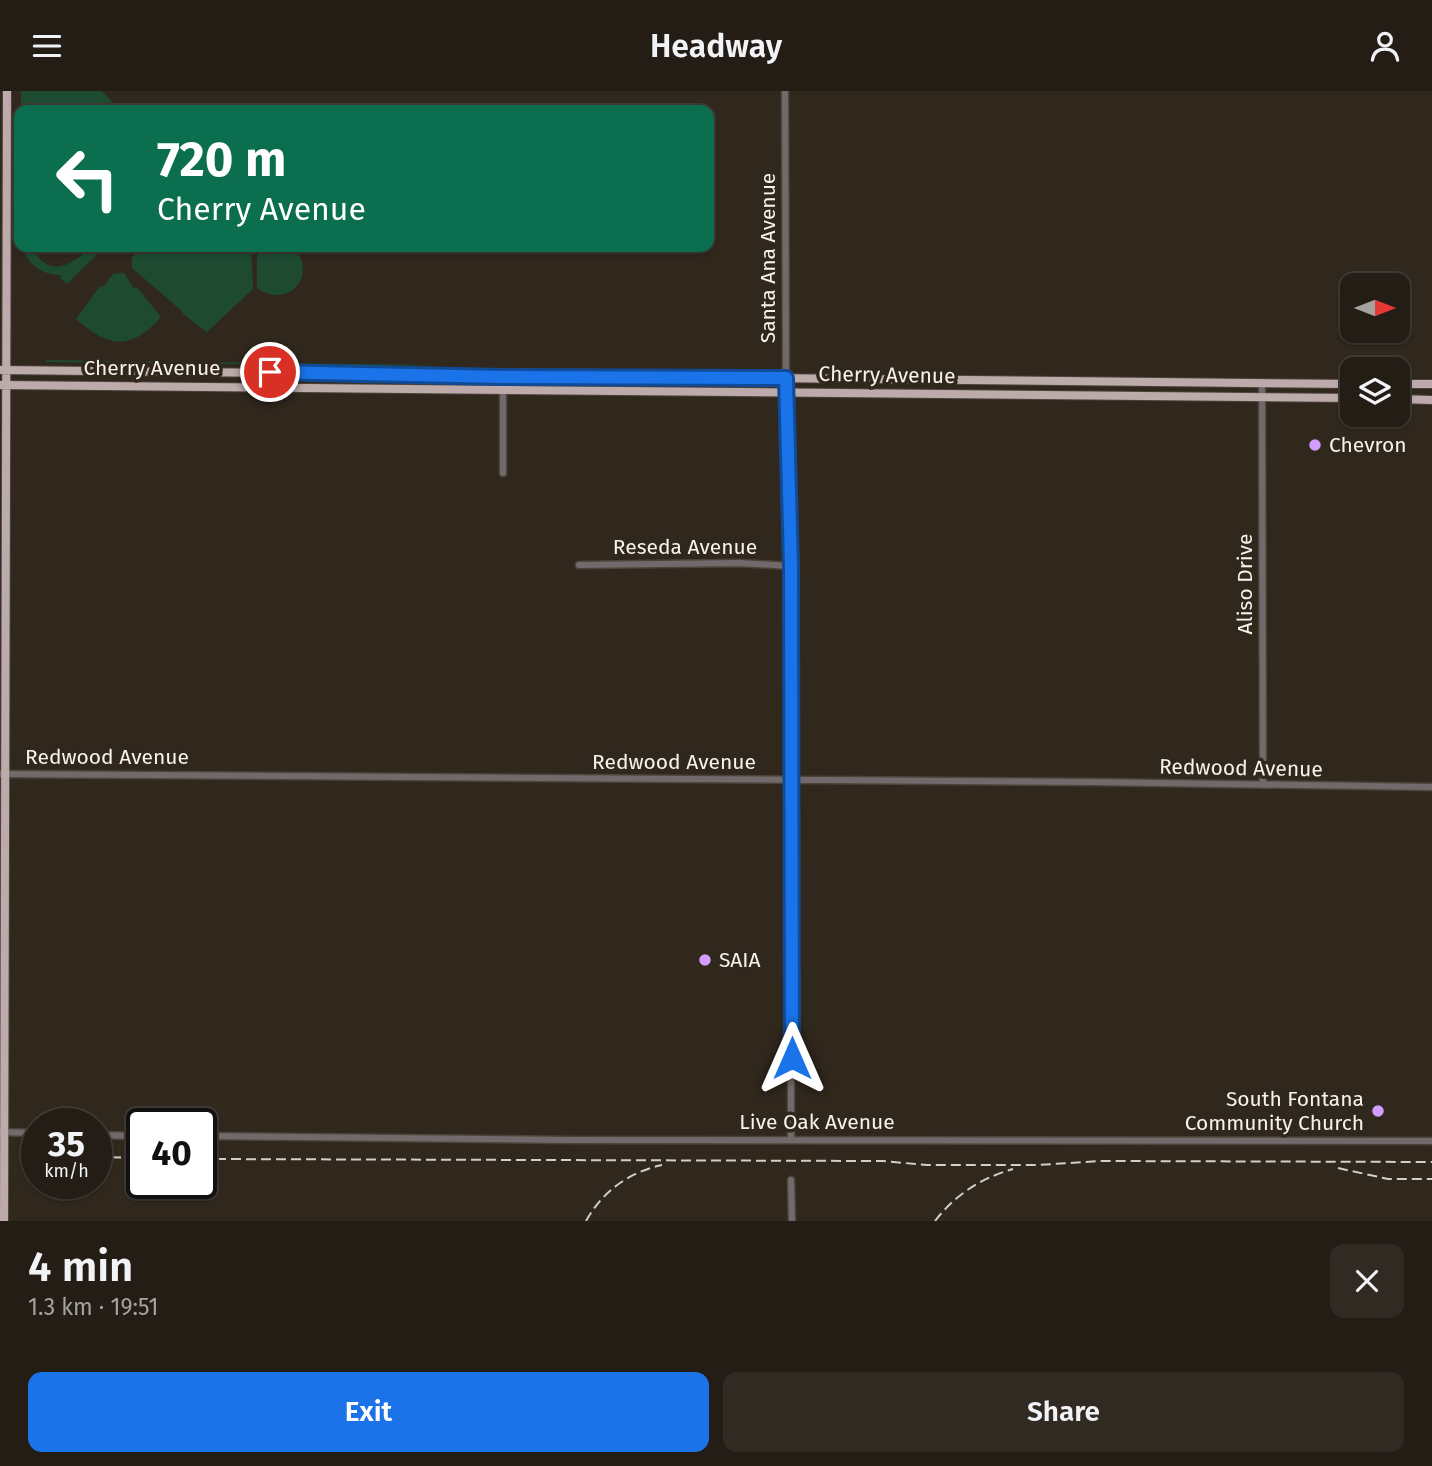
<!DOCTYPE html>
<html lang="en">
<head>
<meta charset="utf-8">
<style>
	:root { --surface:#241d16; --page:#302a23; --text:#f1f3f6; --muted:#a3a2a1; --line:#413b35; --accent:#1a73e8 }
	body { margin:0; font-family:"Fira Sans",sans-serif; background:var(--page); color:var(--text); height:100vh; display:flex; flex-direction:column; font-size:26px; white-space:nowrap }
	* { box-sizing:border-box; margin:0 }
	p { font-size:23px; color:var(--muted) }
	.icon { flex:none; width:38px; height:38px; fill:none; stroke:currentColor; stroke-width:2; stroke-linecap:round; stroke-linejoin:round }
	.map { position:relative; height:1130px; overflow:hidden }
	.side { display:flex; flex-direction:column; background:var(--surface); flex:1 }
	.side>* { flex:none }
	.guide { position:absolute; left:14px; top:14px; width:700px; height:147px; border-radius:14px; box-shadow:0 2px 5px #0004,0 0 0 2px var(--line); background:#0b6e4f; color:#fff; overflow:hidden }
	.needle { width:46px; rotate:90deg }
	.buttons { position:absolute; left:1340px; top:182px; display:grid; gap:14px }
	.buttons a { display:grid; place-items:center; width:70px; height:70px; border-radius:14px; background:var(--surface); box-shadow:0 2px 5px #0004,0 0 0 2px var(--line); font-size:35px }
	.speed { position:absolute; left:21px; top:1017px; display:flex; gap:14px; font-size:35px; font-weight:700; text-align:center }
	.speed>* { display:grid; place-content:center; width:91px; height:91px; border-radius:50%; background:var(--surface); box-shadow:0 2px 5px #0004,0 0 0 2px var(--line); line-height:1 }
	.speed small { font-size:18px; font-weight:400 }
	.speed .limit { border:4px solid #111; border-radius:10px; background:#fff; color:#111 }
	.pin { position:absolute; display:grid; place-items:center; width:60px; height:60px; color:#fff; margin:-30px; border:4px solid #fff; border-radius:50%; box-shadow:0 2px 7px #0007 }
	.me { position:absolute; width:77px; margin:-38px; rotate:0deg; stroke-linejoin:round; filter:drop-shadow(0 0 5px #0008) }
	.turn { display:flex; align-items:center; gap:24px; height:147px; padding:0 28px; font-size:32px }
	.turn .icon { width:91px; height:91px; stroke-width:2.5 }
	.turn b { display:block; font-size:49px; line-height:60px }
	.round { display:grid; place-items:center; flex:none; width:74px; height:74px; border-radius:14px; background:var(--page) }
	.head { display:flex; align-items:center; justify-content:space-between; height:119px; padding:0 28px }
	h1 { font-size:42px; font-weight:600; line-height:52px }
	.primary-button { display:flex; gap:14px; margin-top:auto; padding:14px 28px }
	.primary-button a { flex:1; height:80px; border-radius:14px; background:var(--accent); color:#fff; font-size:28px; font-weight:600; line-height:80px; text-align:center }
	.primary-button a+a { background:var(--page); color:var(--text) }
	header { display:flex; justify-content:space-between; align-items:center; height:91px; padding:0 28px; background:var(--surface); font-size:32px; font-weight:600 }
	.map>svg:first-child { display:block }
	.green { fill:#1e4a32 }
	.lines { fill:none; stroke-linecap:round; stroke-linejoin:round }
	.minor-casing { stroke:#4c433a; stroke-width:9 }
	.major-casing { stroke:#4c433a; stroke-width:10 }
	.minor { stroke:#726a6a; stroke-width:6 }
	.major { stroke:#bcabaa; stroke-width:8 }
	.rail { stroke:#d5cec7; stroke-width:2; stroke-dasharray:10 5; stroke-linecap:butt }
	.route-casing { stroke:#114b97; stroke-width:18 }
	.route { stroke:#1a73e8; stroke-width:12 }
	.poi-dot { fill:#d19dfe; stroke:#30271d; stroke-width:2.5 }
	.labels { text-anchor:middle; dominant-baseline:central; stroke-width:7; stroke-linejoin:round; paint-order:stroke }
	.street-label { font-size:21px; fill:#f9f2ec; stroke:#30271d }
	.poi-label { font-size:21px; fill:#f9f2ec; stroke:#30271d; text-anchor:start }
</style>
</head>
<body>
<header><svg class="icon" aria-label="menu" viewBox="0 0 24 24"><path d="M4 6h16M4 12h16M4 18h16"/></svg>Headway<svg class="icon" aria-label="person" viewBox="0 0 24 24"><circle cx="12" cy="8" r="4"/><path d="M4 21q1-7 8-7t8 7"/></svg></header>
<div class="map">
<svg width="1432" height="1130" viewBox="0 0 1432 1130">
	<rect width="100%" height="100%" fill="#30271d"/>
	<path class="green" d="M21,0H102L112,10L103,19H21Z
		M22,156H32C47,188 72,175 91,156H105L67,193L60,187L61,184C42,184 28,174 22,156Z
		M145,156H251L253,198L207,241L183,223V221L132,177V166Z
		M262,159H296C317,188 286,218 257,197V164Z
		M124,182L134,197L137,196L161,226C130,261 108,256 76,228L100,195L103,196L113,183Z
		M46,269L442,274L375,275L46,271Z"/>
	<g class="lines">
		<defs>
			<path id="minor" d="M785,0L786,287L791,475V1048
				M1262,292L1263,694
				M503,382V286
				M579,474L739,472L791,475
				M0,683L1093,691L1432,696
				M0,1041L37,1042
				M96,1044L142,1045
				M201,1045L568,1049L1432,1050
				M791,1089L792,1130"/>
			<path id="major" d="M0,279L1353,293
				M1398,293H1432
				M0,294L1353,307
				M1398,308L1432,309
				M4,1130L7,0"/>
		</defs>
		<use href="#minor" class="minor-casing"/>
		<use href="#major" class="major-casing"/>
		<use href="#minor" class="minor"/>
		<use href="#major" class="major"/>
		<path class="rail" d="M96,1066L142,1067
			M201,1068L882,1070L927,1074H1037L1101,1070L1432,1071
			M1338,1077L1388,1088H1432
			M586,1130C602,1101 629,1081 662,1074
			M935,1130C955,1104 981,1087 1013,1078"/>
	</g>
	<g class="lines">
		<defs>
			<path id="route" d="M270,281L503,286L786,287L791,475L792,967"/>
		</defs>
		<use href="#route" class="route-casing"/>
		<use href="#route" class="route"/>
	</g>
	<g class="poi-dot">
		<circle cx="1315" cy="354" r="7"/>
		<circle cx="705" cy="869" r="7"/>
		<circle cx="1378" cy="1020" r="7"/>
	</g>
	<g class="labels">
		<g class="street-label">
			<text transform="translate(768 167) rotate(-90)">Santa Ana Avenue</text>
			<text x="152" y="277">Cherry Avenue</text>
			<text transform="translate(887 284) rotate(1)">Cherry Avenue</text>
			<text x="685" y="456">Reseda Avenue</text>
			<text transform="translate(1245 493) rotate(-90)">Aliso Drive</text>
			<text x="107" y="666">Redwood Avenue</text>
			<text x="674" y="671">Redwood Avenue</text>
			<text transform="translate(1241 677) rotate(1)">Redwood Avenue</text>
			<text x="817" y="1031">Live Oak Avenue</text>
		</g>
		<g class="poi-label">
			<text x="1329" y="354">Chevron</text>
			<text x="719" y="869">SAIA</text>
			<text x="1364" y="1008" text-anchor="end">South Fontana<tspan x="1364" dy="24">Community Church</tspan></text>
		</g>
	</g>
</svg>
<div class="buttons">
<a><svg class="needle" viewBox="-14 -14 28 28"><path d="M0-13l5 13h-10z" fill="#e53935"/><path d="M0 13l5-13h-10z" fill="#a3a2a1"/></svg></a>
<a><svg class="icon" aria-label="layers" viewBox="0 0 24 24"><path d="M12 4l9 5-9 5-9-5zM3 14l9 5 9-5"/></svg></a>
</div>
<div class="speed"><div>35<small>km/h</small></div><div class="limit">40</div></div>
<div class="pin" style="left:270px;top:281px;background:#d93025"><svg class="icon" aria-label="arrive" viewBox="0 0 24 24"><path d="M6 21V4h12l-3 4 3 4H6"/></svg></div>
<svg class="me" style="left:792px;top:967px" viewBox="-20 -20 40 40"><path d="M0-17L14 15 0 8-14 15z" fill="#1a73e8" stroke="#fff" stroke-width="4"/></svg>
<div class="guide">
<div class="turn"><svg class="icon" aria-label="left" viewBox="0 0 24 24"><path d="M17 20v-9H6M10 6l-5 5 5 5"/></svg><div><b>720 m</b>Cherry Avenue</div></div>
</div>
</div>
<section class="side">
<div class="head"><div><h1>4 min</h1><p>1.3 km · 19:51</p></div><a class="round"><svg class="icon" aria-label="close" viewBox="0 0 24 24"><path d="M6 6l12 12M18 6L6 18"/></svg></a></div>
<div class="primary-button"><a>Exit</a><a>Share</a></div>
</section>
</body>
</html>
